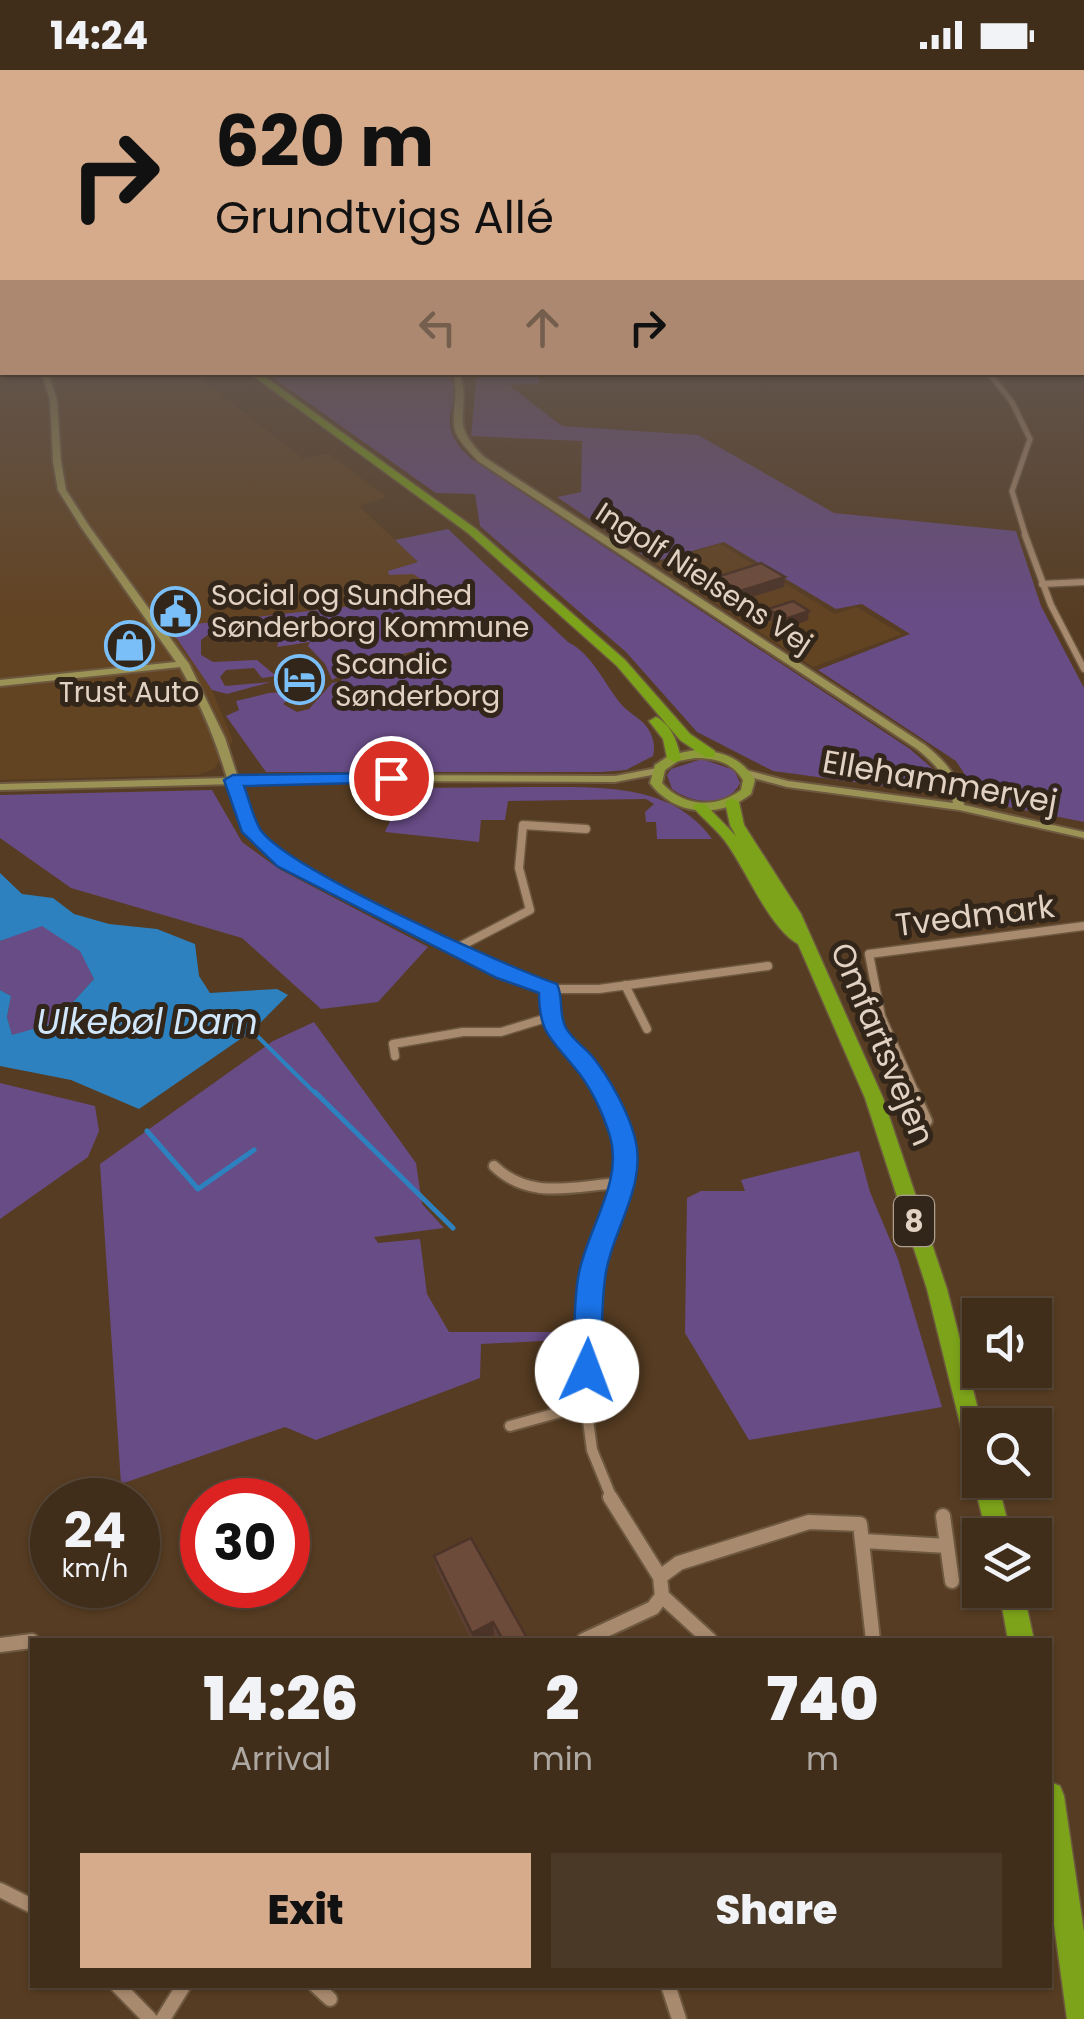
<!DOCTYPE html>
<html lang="en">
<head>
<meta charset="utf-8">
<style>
	:root { --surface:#402d1a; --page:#4b3927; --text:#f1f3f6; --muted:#aea8a2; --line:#594939; --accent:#d6ab8b }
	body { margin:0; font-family:Poppins,sans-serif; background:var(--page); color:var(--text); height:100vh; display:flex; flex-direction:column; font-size:38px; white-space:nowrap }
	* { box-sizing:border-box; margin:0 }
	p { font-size:32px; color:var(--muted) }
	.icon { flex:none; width:55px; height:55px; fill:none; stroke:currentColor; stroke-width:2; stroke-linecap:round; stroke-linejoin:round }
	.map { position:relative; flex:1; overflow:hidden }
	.details { position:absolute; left:30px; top:1568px; width:1022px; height:350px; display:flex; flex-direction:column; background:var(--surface); border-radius:0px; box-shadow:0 2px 8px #0004,0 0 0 2px var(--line) }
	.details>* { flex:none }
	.top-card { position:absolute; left:0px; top:0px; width:1085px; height:305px; box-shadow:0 2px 8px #0004,0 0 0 2px var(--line); background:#d6ab8b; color:#111; overflow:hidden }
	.controls { position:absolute; left:962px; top:1228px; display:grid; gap:20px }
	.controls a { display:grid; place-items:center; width:90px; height:90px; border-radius:0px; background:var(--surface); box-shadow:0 2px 8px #0004,0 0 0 2px var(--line); font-size:50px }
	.speed { position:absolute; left:30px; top:1408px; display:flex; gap:20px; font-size:50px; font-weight:700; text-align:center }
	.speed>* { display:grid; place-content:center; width:130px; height:130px; border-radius:50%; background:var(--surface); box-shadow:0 2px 8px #0004,0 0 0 2px var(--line); line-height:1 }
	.speed small { font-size:25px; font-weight:400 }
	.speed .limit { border:15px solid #d22; background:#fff; color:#111 }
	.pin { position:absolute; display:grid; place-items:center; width:85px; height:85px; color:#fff; margin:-42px; border:5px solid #fff; border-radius:50%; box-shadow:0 2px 10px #0007 }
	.me { position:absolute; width:110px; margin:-55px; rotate:2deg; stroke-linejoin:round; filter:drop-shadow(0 0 8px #0008) }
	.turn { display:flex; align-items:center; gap:35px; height:210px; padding:0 50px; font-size:45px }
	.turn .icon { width:130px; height:130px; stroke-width:2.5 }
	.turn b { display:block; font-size:70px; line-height:85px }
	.lanes { display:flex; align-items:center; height:95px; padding:0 50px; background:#0003; justify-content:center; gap:50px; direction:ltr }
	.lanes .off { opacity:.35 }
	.eta { display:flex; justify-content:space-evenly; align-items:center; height:170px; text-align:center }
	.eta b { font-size:60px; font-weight:800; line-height:70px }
	.action { display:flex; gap:20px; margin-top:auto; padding:20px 50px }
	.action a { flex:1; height:115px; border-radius:0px; background:var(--accent); color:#111; font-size:40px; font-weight:800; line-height:115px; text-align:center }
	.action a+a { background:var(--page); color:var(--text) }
	.status { display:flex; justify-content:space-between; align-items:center; height:70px; padding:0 50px; background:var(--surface); direction:ltr }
	.status svg { height:28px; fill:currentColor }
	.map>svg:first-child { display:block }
	.built { fill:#624322 }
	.green { fill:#684c86 }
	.water { fill:#2e81bf }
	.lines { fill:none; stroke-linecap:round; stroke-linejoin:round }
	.stream-far1 { stroke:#2e81bf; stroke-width:4 }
	.stream { stroke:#2e81bf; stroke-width:5 }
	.street-far4-casing { stroke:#6d5840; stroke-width:8 }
	.street-far3-casing { stroke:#6d5840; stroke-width:9 }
	.street-far2-casing { stroke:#6d5840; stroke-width:11 }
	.street-far1-casing { stroke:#6d5840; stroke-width:14 }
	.street-casing { stroke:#6d5840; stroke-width:18 }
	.secondary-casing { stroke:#6d5840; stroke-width:4 }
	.primary-casing { stroke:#6d5840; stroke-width:4 }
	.highway-casing { stroke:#6d5840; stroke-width:3 }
	.street-far4 { stroke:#a88a6e; stroke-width:5 }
	.street-far3 { stroke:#a88a6e; stroke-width:6 }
	.street-far2 { stroke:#a88a6e; stroke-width:8 }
	.street-far1 { stroke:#a88a6e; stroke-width:10 }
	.street { stroke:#a88a6e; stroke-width:14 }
	.secondary { fill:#9b9255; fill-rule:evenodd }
	.primary { fill:#8e993c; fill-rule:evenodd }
	.highway { fill:#7ca31a; fill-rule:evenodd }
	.wall { fill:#5e4033 }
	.shaded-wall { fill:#4c3429 }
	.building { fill:#6d4b3b; stroke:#4c3429; stroke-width:2.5 }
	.route { fill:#1a73e8; stroke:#114b97; stroke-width:2.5 }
	.labels { text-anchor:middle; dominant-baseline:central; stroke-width:10; stroke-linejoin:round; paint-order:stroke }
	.far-street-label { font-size:28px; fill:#e2d2c3; stroke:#32261b }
	.far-poi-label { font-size:28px; fill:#e2d2c3; stroke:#32261b; text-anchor:start }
	.shield { fill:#32261b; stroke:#ad9e91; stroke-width:2.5 }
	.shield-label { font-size:30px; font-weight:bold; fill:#e2d2c3 }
	.street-label { font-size:32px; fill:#e2d2c3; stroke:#32261b }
	.water-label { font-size:35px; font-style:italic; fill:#d1e8fc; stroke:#32261b }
</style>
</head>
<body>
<div class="status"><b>14:24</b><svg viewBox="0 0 49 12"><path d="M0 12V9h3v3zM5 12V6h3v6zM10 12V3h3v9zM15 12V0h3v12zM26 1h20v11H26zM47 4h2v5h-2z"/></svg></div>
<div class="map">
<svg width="1084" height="1949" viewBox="0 0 1084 1949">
	<rect width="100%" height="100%" fill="#563c22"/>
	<path class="built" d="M0,277L2,302L209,303L204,311L303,389L329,384L386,427L359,436L419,493L388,501L413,504L425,511L423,519L415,529L170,558L212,620L233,671L214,699L198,705L0,710Z
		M720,474L835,544L856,537L902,564L813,597L655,494Z"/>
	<path class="green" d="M266,303H448C466,340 428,350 473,390L910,679L933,699L940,719L914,720L773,701L697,662L626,582L480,456L475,424L436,423Z
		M477,303H538L539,314L509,315L562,356L698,365L834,443L1016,461L1041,536L1084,618V752L983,732L956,691L818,600L910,564L862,534L836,539L724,472L653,492L557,427L581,422L582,371L471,366Z
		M448,459L568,572C592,584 604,613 621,634C630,645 643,648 650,662C654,670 655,677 653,686L626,700L602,702H266L226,646L239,640L236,631L269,623L299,621L283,634L297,642L309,639L332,613L337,612L343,620L351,622L349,626L422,640L429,630C400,624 373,619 346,619L341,611L347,603L396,598L430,587L423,579L351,596L353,599L332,610L325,594L308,576L310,572L277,577L279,569L273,557C246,550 222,552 201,570V585L213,592L257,590L276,606L262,608L254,598L226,600L220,607L225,616L271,612L227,624L212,620L169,557L415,529L424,511L413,504L389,505L388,501L418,492L395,470Z
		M702,689L734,700L740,713C728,738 692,734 672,719L667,705L671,699Z
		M527,717C592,718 670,710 712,769H657L656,752H646L645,742L654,734L646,729L508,731L505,750H481L479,772L385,762L405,718Z
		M212,720L242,772L279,799L428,877L378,932L321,939L242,868L71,818L0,768V725Z
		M42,855L81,881L94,909L54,953L12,966L7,947L11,926L0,920V871Z
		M314,952L416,1093L422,1134L444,1158L374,1167L378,1173L420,1169L427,1224L449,1262H583V1269L481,1274L480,1308L316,1370L285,1357L121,1414L100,1094L273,971Z
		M0,1013L95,1036L99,1061L88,1087L0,1149Z
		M859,1081L870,1122L898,1189L942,1337L749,1370L685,1263L687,1128L701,1121H745L741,1110Z"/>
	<path class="water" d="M0,803L22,824L53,828L74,844L109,854L157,859L195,874L199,906L210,923L277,919L288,925L252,961L139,1039L71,1010L0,996V920L11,926L7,947L12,965L54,953L94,909L80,881L42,856L0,871Z"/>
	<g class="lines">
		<path class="stream-far1" d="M249,958L317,1025"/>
		<path class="stream" d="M315,1022L453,1158
			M147,1061L198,1119L254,1080"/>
		<defs>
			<path id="street-far4" d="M988,302L1012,332L1030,369L1012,421L1026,467"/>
			<path id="street-far3" d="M1025,465L1051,535L1084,599
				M1042,514L1084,512"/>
			<path id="street-far2" d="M233,710L252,762L284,792L505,903L550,919H599L768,896
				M455,879L530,840L519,798L523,755L586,759
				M625,915L647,959
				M550,919C550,977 582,979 604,1025
				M395,986L393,974L463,962H501L550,947
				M916,1025L881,946L869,884L1084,856"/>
			<path id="street-far1" d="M602,1022L623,1067L622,1113L591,1206L586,1335L592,1380L612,1429
				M914,1022L927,1051
				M494,1096C531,1132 576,1115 622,1113
				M510,1356L586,1335"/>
			<path id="street" d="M610,1427L660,1507L662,1526
				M943,1446L952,1511
				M864,1471L947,1476
				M660,1507L679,1493L809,1452L860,1454L873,1570
				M662,1526L710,1570
				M584,1570L653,1538L662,1526
				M0,1575L32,1571
				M0,1820L32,1836
				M117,1915L150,1949
				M315,1915L330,1929
				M668,1915L679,1949
				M163,1949L184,1915"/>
			<path id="secondary" d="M0,294H2V298H0Z
				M41,302H48L57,330L61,391L66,420L89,456L189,594L225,668L238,708L357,705L615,706L657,698L662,701L657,704L615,712L357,711L0,720V714L227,708C215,668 200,633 180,597L0,616V610L176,592L81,457L58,420L53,391L50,330Z
				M452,302H459C474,343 445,348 484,387L925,675C945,691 961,708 964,735L1084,762V768L959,740L787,717L742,705V701L746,700L788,711L953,733C949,709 936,694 917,679L478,391C470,382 461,374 456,363C449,345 461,326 452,302Z"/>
			<path id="primary" d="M695,680C721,681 741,687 755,710L751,724C719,749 675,746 650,713L655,695L670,685ZM695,688C715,688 732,692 743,710L741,720C716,739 683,737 662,713L665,700L678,691Z"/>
			<path id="highway" d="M248,302H258L476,459L625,590L690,664L715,681V687H705L680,670L617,596L468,463Z
				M656,647C672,655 677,672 681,688L679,691L674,692L667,688L663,669L649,651Z
				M732,728L739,732L744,755L801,844L883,1028L947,1219L982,1355H980V1401L972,1397L969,1390L927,1219L865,1028L798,874C769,858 746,799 725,771C716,759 703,749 693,737L695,734H705L736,766L730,755L725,732Z
				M980,1401V1410H997L1011,1465H987L973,1410Z
				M999,1520H1023L1034,1570H1008Z
				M1050,1712L1060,1716L1064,1726L1084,1862V1949H1067L1050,1825Z"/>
		</defs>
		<use href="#street-far4" class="street-far4-casing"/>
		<use href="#street-far3" class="street-far3-casing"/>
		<use href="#street-far2" class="street-far2-casing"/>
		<use href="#street-far1" class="street-far1-casing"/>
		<use href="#street" class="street-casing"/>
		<use href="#secondary" class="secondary-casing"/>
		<use href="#primary" class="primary-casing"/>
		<use href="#highway" class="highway-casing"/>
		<use href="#street-far4" class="street-far4"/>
		<use href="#street-far3" class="street-far3"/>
		<use href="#street-far2" class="street-far2"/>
		<use href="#street-far1" class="street-far1"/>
		<use href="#street" class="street"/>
		<use href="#secondary" class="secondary"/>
		<use href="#primary" class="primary"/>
		<use href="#highway" class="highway"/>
	</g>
	<path class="wall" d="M717,507H785L784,517L739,531L716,516Z
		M768,539L809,541L808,550L783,559L767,549Z
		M434,1486L527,1568V1570H497L494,1564L483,1570H471L436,1499Z"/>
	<path class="shaded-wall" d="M785,507L784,517L739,531L740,521Z
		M809,541L808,550L783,559L785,549Z
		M493,1552L494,1564L483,1570H473L472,1563Z"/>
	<path class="building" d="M761,493L785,507L740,521L717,507Z
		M793,531L809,541L785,549L768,539Z
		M471,1468L527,1568L523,1570H503L493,1552L472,1563L434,1486Z"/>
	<linearGradient id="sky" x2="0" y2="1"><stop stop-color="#2f2113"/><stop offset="0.5" stop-color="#62564f"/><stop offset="1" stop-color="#62564f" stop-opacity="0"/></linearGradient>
	<rect width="1084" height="550" fill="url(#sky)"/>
	<path class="route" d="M391,703L398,704V712L244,716C249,729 253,747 260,759C285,798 505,896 557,914C564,928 558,944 566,958C572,969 584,977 592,986C609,1007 628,1041 635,1068C648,1116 610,1163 605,1209C601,1239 602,1271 601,1301L597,1310L587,1313L577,1310L573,1301C575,1271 573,1238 578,1208C585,1162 624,1113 610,1066C603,1043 590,1015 574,997C551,968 539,963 539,923L497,908L277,796L242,762L224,710L233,705Z"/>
	<defs>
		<symbol id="civic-ring" viewBox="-11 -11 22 22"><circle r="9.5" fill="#32261b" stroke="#7abff8" stroke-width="1.5"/><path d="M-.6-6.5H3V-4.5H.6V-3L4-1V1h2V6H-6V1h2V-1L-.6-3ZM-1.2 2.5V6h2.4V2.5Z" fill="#7abff8"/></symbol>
		<symbol id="shop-ring" viewBox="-11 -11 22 22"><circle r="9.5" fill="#32261b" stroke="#7abff8" stroke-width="1.5"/><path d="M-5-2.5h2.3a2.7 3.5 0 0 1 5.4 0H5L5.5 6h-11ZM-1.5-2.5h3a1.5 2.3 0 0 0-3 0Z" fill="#7abff8"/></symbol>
		<symbol id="hotel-ring" viewBox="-11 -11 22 22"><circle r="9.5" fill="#32261b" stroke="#7abff8" stroke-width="1.5"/><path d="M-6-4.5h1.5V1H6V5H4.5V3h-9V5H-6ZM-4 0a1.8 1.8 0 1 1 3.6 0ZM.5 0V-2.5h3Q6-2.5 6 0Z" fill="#7abff8"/></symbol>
	</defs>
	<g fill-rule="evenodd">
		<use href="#civic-ring" x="148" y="514" width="55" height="55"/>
		<use href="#shop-ring" x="102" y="548" width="55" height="55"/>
		<use href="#hotel-ring" x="272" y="582" width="55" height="55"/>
	</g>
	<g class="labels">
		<g class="far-street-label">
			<text transform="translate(704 508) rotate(33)">Ingolf Nielsens Vej</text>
		</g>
		<g class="far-poi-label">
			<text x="211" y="525">Social og Sundhed<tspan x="211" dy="32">Sønderborg Kommune</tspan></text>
			<text x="335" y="594">Scandic<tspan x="335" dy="32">Sønderborg</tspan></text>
			<text x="129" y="622" text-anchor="middle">Trust Auto</text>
		</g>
		<rect class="shield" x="894" y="1126" width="40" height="50" rx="8"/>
		<g class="shield-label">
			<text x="914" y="1151">8</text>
		</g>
		<g class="street-label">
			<text transform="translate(940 711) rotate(10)">Ellehammervej</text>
			<text transform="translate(975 845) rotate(-7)">Tvedmark</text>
			<text transform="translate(883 974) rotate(67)">Omfartsvejen</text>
		</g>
		<g class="water-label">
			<text x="147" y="951">Ulkebøl Dam</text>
		</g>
	</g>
</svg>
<div class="controls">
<a><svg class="icon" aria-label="sound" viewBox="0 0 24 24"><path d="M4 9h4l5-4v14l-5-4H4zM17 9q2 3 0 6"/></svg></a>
<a><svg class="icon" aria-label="search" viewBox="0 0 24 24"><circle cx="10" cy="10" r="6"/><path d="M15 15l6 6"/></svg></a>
<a><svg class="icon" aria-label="layers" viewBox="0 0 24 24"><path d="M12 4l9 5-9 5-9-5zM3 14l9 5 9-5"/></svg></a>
</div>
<div class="speed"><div>24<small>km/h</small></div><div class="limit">30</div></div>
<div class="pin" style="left:391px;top:708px;background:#d93025"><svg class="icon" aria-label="arrive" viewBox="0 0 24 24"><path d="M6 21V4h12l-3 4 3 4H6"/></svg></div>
<svg class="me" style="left:587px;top:1301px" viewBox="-20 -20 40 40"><circle r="19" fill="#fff"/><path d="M0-13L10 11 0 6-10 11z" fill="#1a73e8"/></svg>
<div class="top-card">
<div class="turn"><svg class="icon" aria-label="right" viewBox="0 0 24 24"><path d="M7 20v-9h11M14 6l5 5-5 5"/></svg><div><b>620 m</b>Grundtvigs Allé</div></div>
<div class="lanes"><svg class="icon off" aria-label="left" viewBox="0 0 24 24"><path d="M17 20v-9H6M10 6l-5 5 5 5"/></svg><svg class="icon off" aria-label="ahead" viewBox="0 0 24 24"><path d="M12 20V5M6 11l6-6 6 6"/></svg><svg class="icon" aria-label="right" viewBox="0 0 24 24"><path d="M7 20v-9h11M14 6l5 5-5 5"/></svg></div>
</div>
<section class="details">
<div class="eta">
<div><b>14:26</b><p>Arrival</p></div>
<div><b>2</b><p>min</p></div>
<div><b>740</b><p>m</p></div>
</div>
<div class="action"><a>Exit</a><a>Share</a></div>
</section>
</div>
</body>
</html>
